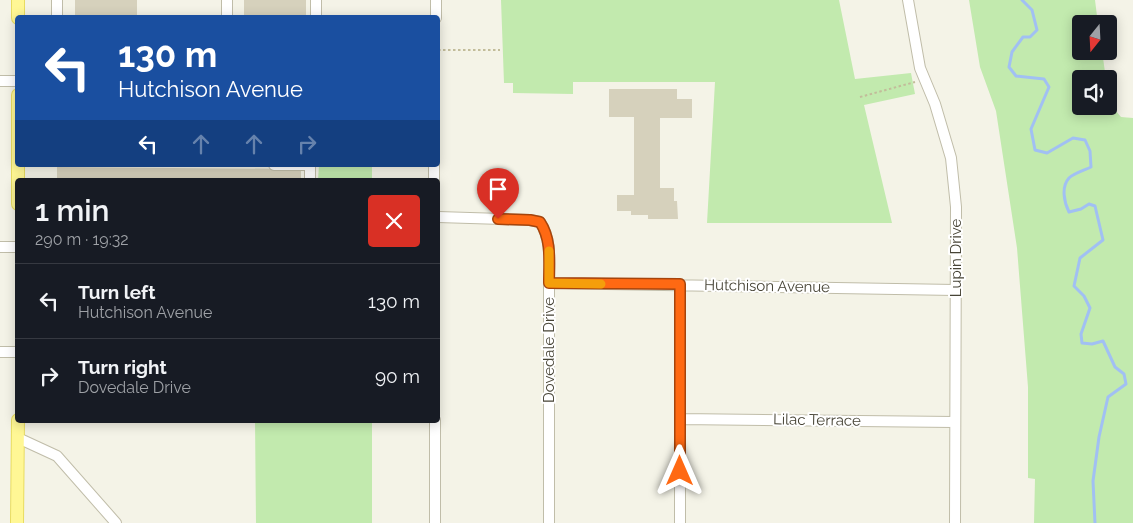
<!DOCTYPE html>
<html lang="en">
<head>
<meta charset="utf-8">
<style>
	:root { --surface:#171b24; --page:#20242c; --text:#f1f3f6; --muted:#9ea1a6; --line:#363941 }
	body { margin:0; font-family:Raleway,sans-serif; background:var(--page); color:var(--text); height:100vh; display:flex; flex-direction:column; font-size:19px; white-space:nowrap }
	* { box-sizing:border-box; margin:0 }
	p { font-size:16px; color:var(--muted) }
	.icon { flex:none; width:28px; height:28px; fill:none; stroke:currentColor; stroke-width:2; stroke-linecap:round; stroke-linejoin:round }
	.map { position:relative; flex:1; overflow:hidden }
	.drawer { position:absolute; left:15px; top:178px; width:425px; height:245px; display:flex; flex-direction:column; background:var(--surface); border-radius:5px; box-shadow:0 2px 12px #0003 }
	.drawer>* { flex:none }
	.banner { position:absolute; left:15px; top:15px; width:425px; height:152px; border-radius:5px; box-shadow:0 2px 12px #0003; background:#1a4fa0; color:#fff; overflow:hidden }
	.needle { width:32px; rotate:198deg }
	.fabs { position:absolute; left:1072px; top:15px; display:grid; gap:10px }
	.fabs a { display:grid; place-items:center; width:45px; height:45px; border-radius:5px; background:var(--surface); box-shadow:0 2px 12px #0003; font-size:25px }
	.pin { position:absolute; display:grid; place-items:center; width:42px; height:42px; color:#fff; margin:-51px -21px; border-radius:50% 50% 50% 0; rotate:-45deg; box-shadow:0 0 5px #0007 }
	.pin .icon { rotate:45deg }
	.me { position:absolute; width:55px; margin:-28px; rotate:0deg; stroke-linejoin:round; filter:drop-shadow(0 0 4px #0008) }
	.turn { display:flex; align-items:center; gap:18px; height:105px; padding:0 20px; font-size:22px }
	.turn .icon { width:65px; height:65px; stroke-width:2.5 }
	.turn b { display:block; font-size:35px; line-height:42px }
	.lanes { display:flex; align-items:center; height:48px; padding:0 20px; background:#0003; justify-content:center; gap:25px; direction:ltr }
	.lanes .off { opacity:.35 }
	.round { display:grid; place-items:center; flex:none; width:52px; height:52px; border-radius:5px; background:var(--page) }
	.head { display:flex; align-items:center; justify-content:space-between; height:85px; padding:0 20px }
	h1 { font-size:30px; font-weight:600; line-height:38px }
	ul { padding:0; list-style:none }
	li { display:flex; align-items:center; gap:15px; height:75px; padding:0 20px; border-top:1px solid var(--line) }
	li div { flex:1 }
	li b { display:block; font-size:19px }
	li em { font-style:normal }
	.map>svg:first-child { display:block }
	.green { fill:#c2eaae }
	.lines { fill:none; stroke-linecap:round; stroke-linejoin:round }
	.stream { stroke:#a1c0f3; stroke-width:3 }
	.building { fill:#d6d1bc }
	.minor-casing { stroke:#c0bda9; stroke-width:12 }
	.major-casing { stroke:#e8dc61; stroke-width:14 }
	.path { stroke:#c2bc9a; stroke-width:2; stroke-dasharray:2.5 2.5; stroke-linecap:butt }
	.minor { stroke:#fff; stroke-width:10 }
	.major { stroke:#fff795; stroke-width:12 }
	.route-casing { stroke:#a6440c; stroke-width:12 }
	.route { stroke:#ff6913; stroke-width:9 }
	.slow { stroke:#f59e0b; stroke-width:9 }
	.labels { text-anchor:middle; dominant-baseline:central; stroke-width:4; stroke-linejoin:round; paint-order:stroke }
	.street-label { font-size:15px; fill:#474436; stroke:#fff }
</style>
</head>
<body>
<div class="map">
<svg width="1133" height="523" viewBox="0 0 1133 523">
	<rect width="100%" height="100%" fill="#f4f3e7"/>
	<path class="green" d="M501,0H839L855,79L911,73L915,94L864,105L892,223H707L715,82H573V94L513,93V83H504Z
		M969,0H1095L1098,24H1081V51H1102L1106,79H1081V106H1109V98L1110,104L1121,117L1133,118V523H1034L1035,479L1028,478V387L1017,248L996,111L980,67Z
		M319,165H372V180H318Z
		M255,420H372V523H256Z"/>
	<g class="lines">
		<path class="stream" d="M1022,0L1032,10L1037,30L1030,37H1023L1012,52L1009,67L1016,76L1044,79L1049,87L1031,129L1035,150L1047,153L1073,138L1085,140L1090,151L1091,167C1085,170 1074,173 1069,178C1061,187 1064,202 1069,212L1081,209L1089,204L1095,206L1103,240L1080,258L1074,286L1084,296L1090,308L1081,334L1082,343L1092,344L1103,341L1115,367L1124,374L1126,384L1108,397L1099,437L1093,481L1095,523"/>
	</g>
	<path class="building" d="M75,0H137V18H75Z
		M244,0H306V18H244Z
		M609,89H677V99H692V118H660V188H674V201H677L678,219H648V215H631V211H617V195H634V117H609Z
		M57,167L301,169V180H57Z"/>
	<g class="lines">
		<defs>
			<path id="minor" d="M316,0V18
				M908,0L920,68L935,104L951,158L956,207L955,523
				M57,18V0
				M227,18V0
				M436,18V0
				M0,81H18
				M274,165H310V180
				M434,180V165
				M438,217L530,220L540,222C552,240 549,262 549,283V523
				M0,247H18
				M549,283L955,290
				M0,352H18
				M680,419L954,422
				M435,420V523
				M18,438L57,456L116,523
				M680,523V284"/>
			<path id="major" d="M18,0V18
				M18,95V204
				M17,523L18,420"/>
		</defs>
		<use href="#minor" class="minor-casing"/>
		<use href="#major" class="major-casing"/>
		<path class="path" d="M438,50H500
			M860,97L915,82"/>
		<use href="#minor" class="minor"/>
		<use href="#major" class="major"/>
	</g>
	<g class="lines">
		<defs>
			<path id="route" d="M498,219L530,220L540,222C552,240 549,262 549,283L680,284V471"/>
		</defs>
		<use href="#route" class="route-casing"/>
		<use href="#route" class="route"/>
		<path class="slow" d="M549,251V283L601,284"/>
	</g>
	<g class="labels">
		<g class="street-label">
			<text transform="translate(956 258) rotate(-90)">Lupin Drive</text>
			<text transform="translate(767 286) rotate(1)">Hutchison Avenue</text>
			<text transform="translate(549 350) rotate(-90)">Dovedale Drive</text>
			<text transform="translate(817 420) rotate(1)">Lilac Terrace</text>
		</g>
	</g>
</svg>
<div class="fabs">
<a><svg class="needle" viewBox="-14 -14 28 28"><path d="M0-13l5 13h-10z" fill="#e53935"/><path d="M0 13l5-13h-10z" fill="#9ea1a6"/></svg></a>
<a><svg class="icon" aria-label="sound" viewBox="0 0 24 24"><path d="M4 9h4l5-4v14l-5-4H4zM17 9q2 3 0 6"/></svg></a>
</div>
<div class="pin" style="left:498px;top:219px;background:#d93025"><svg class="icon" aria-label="arrive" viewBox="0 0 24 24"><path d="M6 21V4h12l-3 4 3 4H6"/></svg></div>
<svg class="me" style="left:680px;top:471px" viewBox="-20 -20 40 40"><path d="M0-17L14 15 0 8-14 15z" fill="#ff6913" stroke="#fff" stroke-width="4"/></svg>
<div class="banner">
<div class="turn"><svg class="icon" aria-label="left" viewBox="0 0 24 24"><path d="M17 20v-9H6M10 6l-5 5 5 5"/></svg><div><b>130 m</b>Hutchison Avenue</div></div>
<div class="lanes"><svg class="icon" aria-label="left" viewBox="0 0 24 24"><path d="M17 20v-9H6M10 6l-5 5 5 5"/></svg><svg class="icon off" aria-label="ahead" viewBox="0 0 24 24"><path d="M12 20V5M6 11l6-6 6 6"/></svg><svg class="icon off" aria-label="ahead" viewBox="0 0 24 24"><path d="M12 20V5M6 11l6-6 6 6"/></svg><svg class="icon off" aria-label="right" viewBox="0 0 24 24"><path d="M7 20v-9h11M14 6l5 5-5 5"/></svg></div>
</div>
<section class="drawer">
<div class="head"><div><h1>1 min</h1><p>290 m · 19:32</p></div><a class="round" style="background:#d93025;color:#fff"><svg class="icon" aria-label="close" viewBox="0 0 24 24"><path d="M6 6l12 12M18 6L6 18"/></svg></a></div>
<ul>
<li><svg class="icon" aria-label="left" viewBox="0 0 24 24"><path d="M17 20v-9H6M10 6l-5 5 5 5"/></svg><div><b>Turn left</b><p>Hutchison Avenue</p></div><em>130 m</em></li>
<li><svg class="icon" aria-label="right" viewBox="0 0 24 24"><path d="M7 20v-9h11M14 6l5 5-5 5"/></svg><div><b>Turn right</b><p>Dovedale Drive</p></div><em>90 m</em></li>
</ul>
</section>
</div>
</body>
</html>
